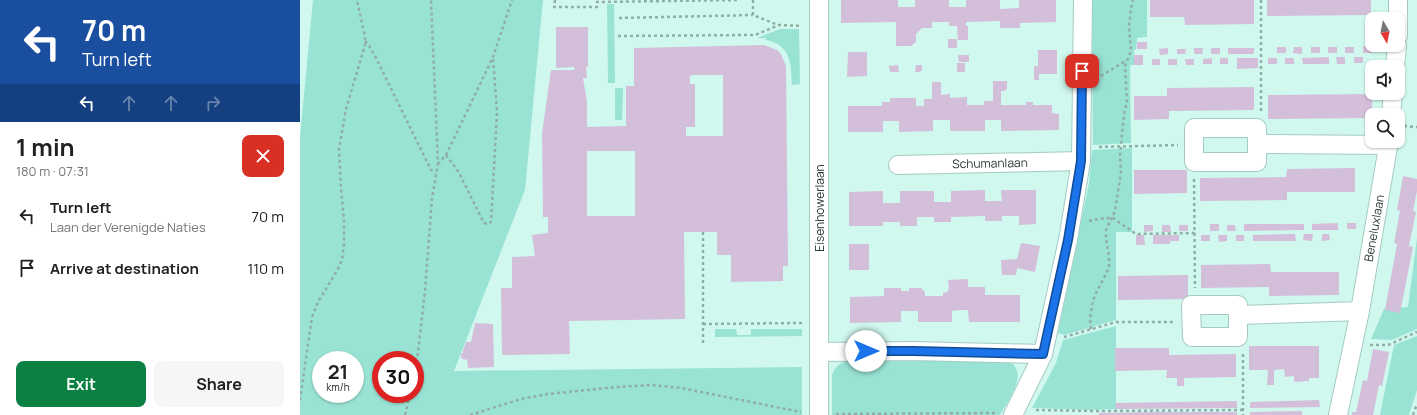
<!DOCTYPE html>
<html lang="en">
<head>
<meta charset="utf-8">
<style>
	:root { --surface:#fff; --page:#f6f6f6; --text:#202124; --muted:#757577; --accent:#0b8043 }
	body { margin:0; font-family:Manrope,sans-serif; background:var(--page); color:var(--text); height:100vh; display:flex; flex-direction:column; font-size:15px; white-space:nowrap }
	* { box-sizing:border-box; margin:0 }
	p { font-size:13px; color:var(--muted) }
	.icon { flex:none; width:22px; height:22px; fill:none; stroke:currentColor; stroke-width:2; stroke-linecap:round; stroke-linejoin:round }
	.map { position:relative; flex:1; overflow:hidden }
	.sheet { display:flex; flex-direction:column; background:var(--surface); width:300px }
	.sheet>* { flex:none }
	.top-card { background:#1a4fa0; color:#fff; overflow:hidden }
	.needle { width:26px; rotate:170deg }
	.tools { position:absolute; left:1065px; top:12px; display:grid; gap:8px }
	.tools a { display:grid; place-items:center; width:40px; height:40px; border-radius:8px; background:var(--surface); box-shadow:0 1px 3px #0004; font-size:20px }
	.speed { position:absolute; left:12px; top:351px; display:flex; gap:8px; font-size:20px; font-weight:700; text-align:center }
	.speed>* { display:grid; place-content:center; width:52px; height:52px; border-radius:50%; background:var(--surface); box-shadow:0 1px 3px #0004; line-height:1 }
	.speed small { font-size:10px; font-weight:400 }
	.speed .limit { border:6px solid #d22; background:#fff; color:#111 }
	.pin { position:absolute; display:grid; place-items:center; width:34px; height:34px; color:#fff; margin:-17px; border-radius:8px; box-shadow:0 2px 6px #0006 }
	.me { position:absolute; width:44px; margin:-22px; rotate:90deg; stroke-linejoin:round; filter:drop-shadow(0 0 3px #0008) }
	.turn { display:flex; align-items:center; gap:14px; height:84px; padding:0 16px; font-size:18px }
	.turn .icon { width:52px; height:52px; stroke-width:2.5 }
	.turn b { display:block; font-size:28px; line-height:34px }
	.lanes { display:flex; align-items:center; height:38px; padding:0 16px; background:#0003; justify-content:center; gap:20px; direction:ltr }
	.lanes .off { opacity:.35 }
	.round { display:grid; place-items:center; flex:none; width:42px; height:42px; border-radius:8px; background:var(--page) }
	.head { display:flex; align-items:center; justify-content:space-between; height:68px; padding:0 16px }
	h1 { font-size:24px; font-weight:700; line-height:30px }
	.cta { display:flex; gap:8px; margin-top:auto; padding:8px 16px }
	.cta a { flex:1; height:46px; border-radius:8px; background:var(--accent); color:#fff; font-size:16px; font-weight:700; line-height:46px; text-align:center }
	.cta a+a { background:var(--page); color:var(--text) }
	ul { padding:0; list-style:none }
	li { display:flex; align-items:center; gap:12px; height:52px; padding:0 16px }
	li div { flex:1 }
	li b { display:block; font-size:15px }
	li em { font-style:normal }
	main { display:flex; flex:1; min-height:0 }
	.map>svg:first-child { display:block }
	.green { fill:#99e3d4; fill-rule:evenodd }
	.building { fill:#d3bfda; fill-rule:evenodd }
	.lines { fill:none; stroke-linecap:round; stroke-linejoin:round }
	.minor-casing { stroke:#a4cbc2; stroke-width:20 }
	.path { stroke:#90aea7; stroke-width:2.5; stroke-dasharray:3 3; stroke-linecap:butt }
	.minor { stroke:#fff; stroke-width:18 }
	.route-casing { stroke:#114b97; stroke-width:10 }
	.route { stroke:#1a73e8; stroke-width:7 }
	.labels { text-anchor:middle; dominant-baseline:central; stroke-width:4; stroke-linejoin:round; paint-order:stroke }
	.street-label { font-size:12px; fill:#2a3a36; stroke:#fff }
</style>
</head>
<body>
<main>
<section class="sheet">
<div class="top-card">
<div class="turn"><svg class="icon" aria-label="left" viewBox="0 0 24 24"><path d="M17 20v-9H6M10 6l-5 5 5 5"/></svg><div><b>70 m</b>Turn left</div></div>
<div class="lanes"><svg class="icon" aria-label="left" viewBox="0 0 24 24"><path d="M17 20v-9H6M10 6l-5 5 5 5"/></svg><svg class="icon off" aria-label="ahead" viewBox="0 0 24 24"><path d="M12 20V5M6 11l6-6 6 6"/></svg><svg class="icon off" aria-label="ahead" viewBox="0 0 24 24"><path d="M12 20V5M6 11l6-6 6 6"/></svg><svg class="icon off" aria-label="right" viewBox="0 0 24 24"><path d="M7 20v-9h11M14 6l5 5-5 5"/></svg></div>
</div>
<div class="head"><div><h1>1 min</h1><p>180 m · 07:31</p></div><a class="round" style="background:#d93025;color:#fff"><svg class="icon" aria-label="close" viewBox="0 0 24 24"><path d="M6 6l12 12M18 6L6 18"/></svg></a></div>
<ul>
<li><svg class="icon" aria-label="left" viewBox="0 0 24 24"><path d="M17 20v-9H6M10 6l-5 5 5 5"/></svg><div><b>Turn left</b><p>Laan der Verenigde Naties</p></div><em>70 m</em></li>
<li><svg class="icon" aria-label="arrive" viewBox="0 0 24 24"><path d="M6 21V4h12l-3 4 3 4H6"/></svg><div><b>Arrive at destination</b></div><em>110 m</em></li>
</ul>
<div class="cta"><a>Exit</a><a>Share</a></div>
</section>
<div class="map">
<svg width="1117" height="415" viewBox="0 0 1117 415">
	<rect width="100%" height="100%" fill="#d0f8ef"/>
	<path class="green" d="M13,0H243L225,190L154,371L502,367V415H0V137ZM21,360H55V394H21ZM81,360H115V394H81Z
		M792,0H847V37L837,38L836,50H834V65H830L831,143L793,145Z
		M307,4H314L315,83H308Z
		M480,29H499L500,84L492,85C491,63 491,45 466,40L465,38H457Z
		M315,88H323L322,120H315Z
		M832,148V232H816V320L764,335L758,333L789,183L792,150Z
		M1117,238V329L1092,340L1071,339L1084,309L1108,307Z
		M816,326V409L789,410L732,408L756,363L763,340Z
		M415,329H436L437,335H451V329H502V336L415,337Z
		M1117,336V390L1109,415H1080L1094,345Z
		M554,359L708,360C730,374 709,398 700,415H532V375C536,364 543,361 554,359Z"/>
	<path class="building" d="M541,0H598V7H615V0H649V7H666V0H700V9L719,8V0H756V22L720,23V28H700V21L666,22V26H668V40H658L657,26H649V22H632V28H622L616,34V42L611,46H596V22L541,23Z
		M850,0H954V24L885,25L884,17H850Z
		M967,0H1071V15L967,16Z
		M256,27H288V67H286L287,78H283L287,101V127L326,126V86H334V48L464,45L477,50L481,54L486,66L488,266H483V281L431,282V255H417V232H384L385,319L269,321L270,354L202,355L201,288H212V257L235,256L232,235L248,233V217H243L242,133L251,70H274V67L256,68ZM394,75H423V136H386V127H395V84H390V76ZM287,151H335V216H287Z
		M648,39H657V48H648Z
		M837,42H847V49H837Z
		M1063,46H1072V53H1063Z
		M977,47H986V53H977Z
		M994,47H1002V54L993,53Z
		M1011,47H1020V53H1011Z
		M1028,47H1037V53H1028Z
		M1045,47H1054V53H1045Z
		M868,48V54L860,55L859,49Z
		M894,48H903L902,54H894Z
		M911,48H920V54H911Z
		M928,48H954V54H928Z
		M877,49H886L885,54H877Z
		M738,50H757V74H739V80H734V66H738Z
		M548,52H567V76L547,77Z
		M658,55H669V62H659Z
		M834,55H843V65H834Z
		M1029,57V64H1003L1002,58Z
		M1036,57H1045V64H1037Z
		M1054,57H1063V63H1054Z
		M912,58V64H903V59Z
		M920,58H928V64H920Z
		M937,58H958V68L937,69Z
		M968,58H977V64H968Z
		M985,58H994V64H985Z
		M852,59H860V65H852Z
		M868,59H877V65H868Z
		M885,59H894V65H886Z
		M657,63H665V72H657Z
		M598,65L599,72H590L589,66Z
		M616,65H622V69L620,72H615Z
		M693,81H707V89L704,91H701V105H726V102H733V105H752V113L759,114V130L701,131V120H685V131H650V120H633V131L599,132V121H583V132H548V106H582V102H590V98H616V106H624V99H632V82H641V95L650,94V98L667,97V105H684V101H693Z
		M954,87V110L869,111V119L834,120V96H867V88Z
		M1072,94V118L968,119V95Z
		M1055,168V192H987V200L900,201V178L986,177L987,169Z
		M834,170H887V193L834,194Z
		M1103,176L1117,179V191L1113,211L1116,212L1109,246L1113,247L1100,313L1085,310L1097,244L1094,243L1100,211L1097,210Z
		M685,190V201H702L701,190H736V224L719,225V216H702V221H685V216L651,217V222H634V217H617V226H600V222H583V226H549V192L583,191V203H600V191H634V202H651V191Z
		M1038,223V230H1012V224Z
		M1047,223H1056V229H1047Z
		M910,224H919V231H910Z
		M944,224H1004V230L944,231Z
		M844,225H853V231L844,232Z
		M862,225H870L871,232H862Z
		M879,225H888V231H879Z
		M927,225H935L936,231H927Z
		M995,234L996,241H953V235Z
		M1004,234H1013L1012,241L1003,240Z
		M1022,234H1029L1030,240L1022,241Z
		M836,235H844L845,245H836Z
		M853,235H879V241H870V244H853Z
		M901,235H910V241H901Z
		M918,235H927V241L919,242Z
		M936,235H944V241H936Z
		M721,243L740,246L735,272L717,268L716,275H702L701,260L717,259Z
		M549,244H569V270H549Z
		M970,264L971,272H1039V295L970,296H969V287L901,288V265Z
		M888,275V299L818,300V276Z
		M668,279V287H685V295H720V322H669L668,310H660L652,311V322H618V311H601V322L550,323V297L584,296V288H601V291H609V288H621L625,292V296H643V293L647,292L649,288L648,280Z
		M175,323L193,324L194,367L168,368L167,359L164,360L161,357V353H163V350L166,342H171Z
		M949,346H1019V378H1009V381L994,382V376L985,377L984,369L974,370V385H967L968,370H949Z
		M815,348H869V355L936,354V377L884,378V386H877V378H866L867,370L815,371Z
		M1073,349L1089,352L1082,386L1079,385L1073,415H1052V412H1056L1063,380L1067,381Z
		M1019,400L1020,407L950,408V402Z
		M937,401V408L816,409L815,403Z
		M1002,411V415H950V412Z
		M851,412H937V415H799V413Z"/>
	<g class="lines">
		<defs>
			<path id="minor" d="M1098,36V0
				M1095,67L1097,45
				M1091,115L1093,93
				M894,128H957V162H894Z
				M957,144L1089,145
				M598,165L781,161
				M891,305H938V337H892Z
				M938,315L1060,311
				M519,352L613,351L743,354
				M519,415V0
				M713,415L743,354L768,240L781,161L783,0
				M1038,415L1060,311L1089,141"/>
		</defs>
		<use href="#minor" class="minor-casing"/>
		<path class="path" d="M255,0L254,7H297V2L440,0
			M453,0V15L478,25
			M961,0V112
			M319,18L453,15
			M318,36L455,35L479,25L502,26
			M65,41L68,44L74,54L131,170L136,172
			M801,76L827,60
			M1104,126L1117,127
			M799,147L878,145
			M146,155L158,171L184,223L188,224L191,222L197,112L193,57
			M138,164L146,155L193,57L212,0
			M894,179L895,288
			M789,221L805,218H813L836,234L895,233
			M403,232V345
			M403,324L502,323
			M791,329L790,319L792,305L795,295L807,272L809,266V257L806,238V230L815,211L820,179L821,171L820,156L824,114L827,102L825,66L831,51L829,27L831,8L833,0
			M764,337L816,322H875
			M1070,345H1088L1117,332
			M943,354V415
			M115,368L118,353L125,291L132,198L138,164L131,0
			M0,400L12,317L18,302L38,269L42,260L44,244V220L41,189L39,149L46,109L65,45V37L57,0
			M736,410L795,411L943,410
			M536,414L695,413
			M105,415L110,394
			M170,415L221,399L248,394L317,387L352,385L381,388L501,412
			M1113,415L1117,404"/>
		<use href="#minor" class="minor"/>
	</g>
	<g class="lines">
		<defs>
			<path id="route" d="M566,351H613L743,354L768,240L781,161L782,71"/>
		</defs>
		<use href="#route" class="route-casing"/>
		<use href="#route" class="route"/>
	</g>
	<g class="labels">
		<g class="street-label">
			<text transform="translate(690 163) rotate(-1)">Schumanlaan</text>
			<text transform="translate(519 208) rotate(-90)">Eisenhowerlaan</text>
			<text transform="translate(1074 228) rotate(-80)">Beneluxlaan</text>
		</g>
	</g>
</svg>
<div class="tools">
<a><svg class="needle" viewBox="-14 -14 28 28"><path d="M0-13l5 13h-10z" fill="#e53935"/><path d="M0 13l5-13h-10z" fill="#757577"/></svg></a>
<a><svg class="icon" aria-label="sound" viewBox="0 0 24 24"><path d="M4 9h4l5-4v14l-5-4H4zM17 9q2 3 0 6"/></svg></a>
<a><svg class="icon" aria-label="search" viewBox="0 0 24 24"><circle cx="10" cy="10" r="6"/><path d="M15 15l6 6"/></svg></a>
</div>
<div class="speed"><div>21<small>km/h</small></div><div class="limit">30</div></div>
<div class="pin" style="left:782px;top:71px;background:#d93025"><svg class="icon" aria-label="arrive" viewBox="0 0 24 24"><path d="M6 21V4h12l-3 4 3 4H6"/></svg></div>
<svg class="me" style="left:566px;top:351px" viewBox="-20 -20 40 40"><circle r="19" fill="#fff"/><path d="M0-13L10 11 0 6-10 11z" fill="#1a73e8"/></svg>
</div>
</main>
</body>
</html>
